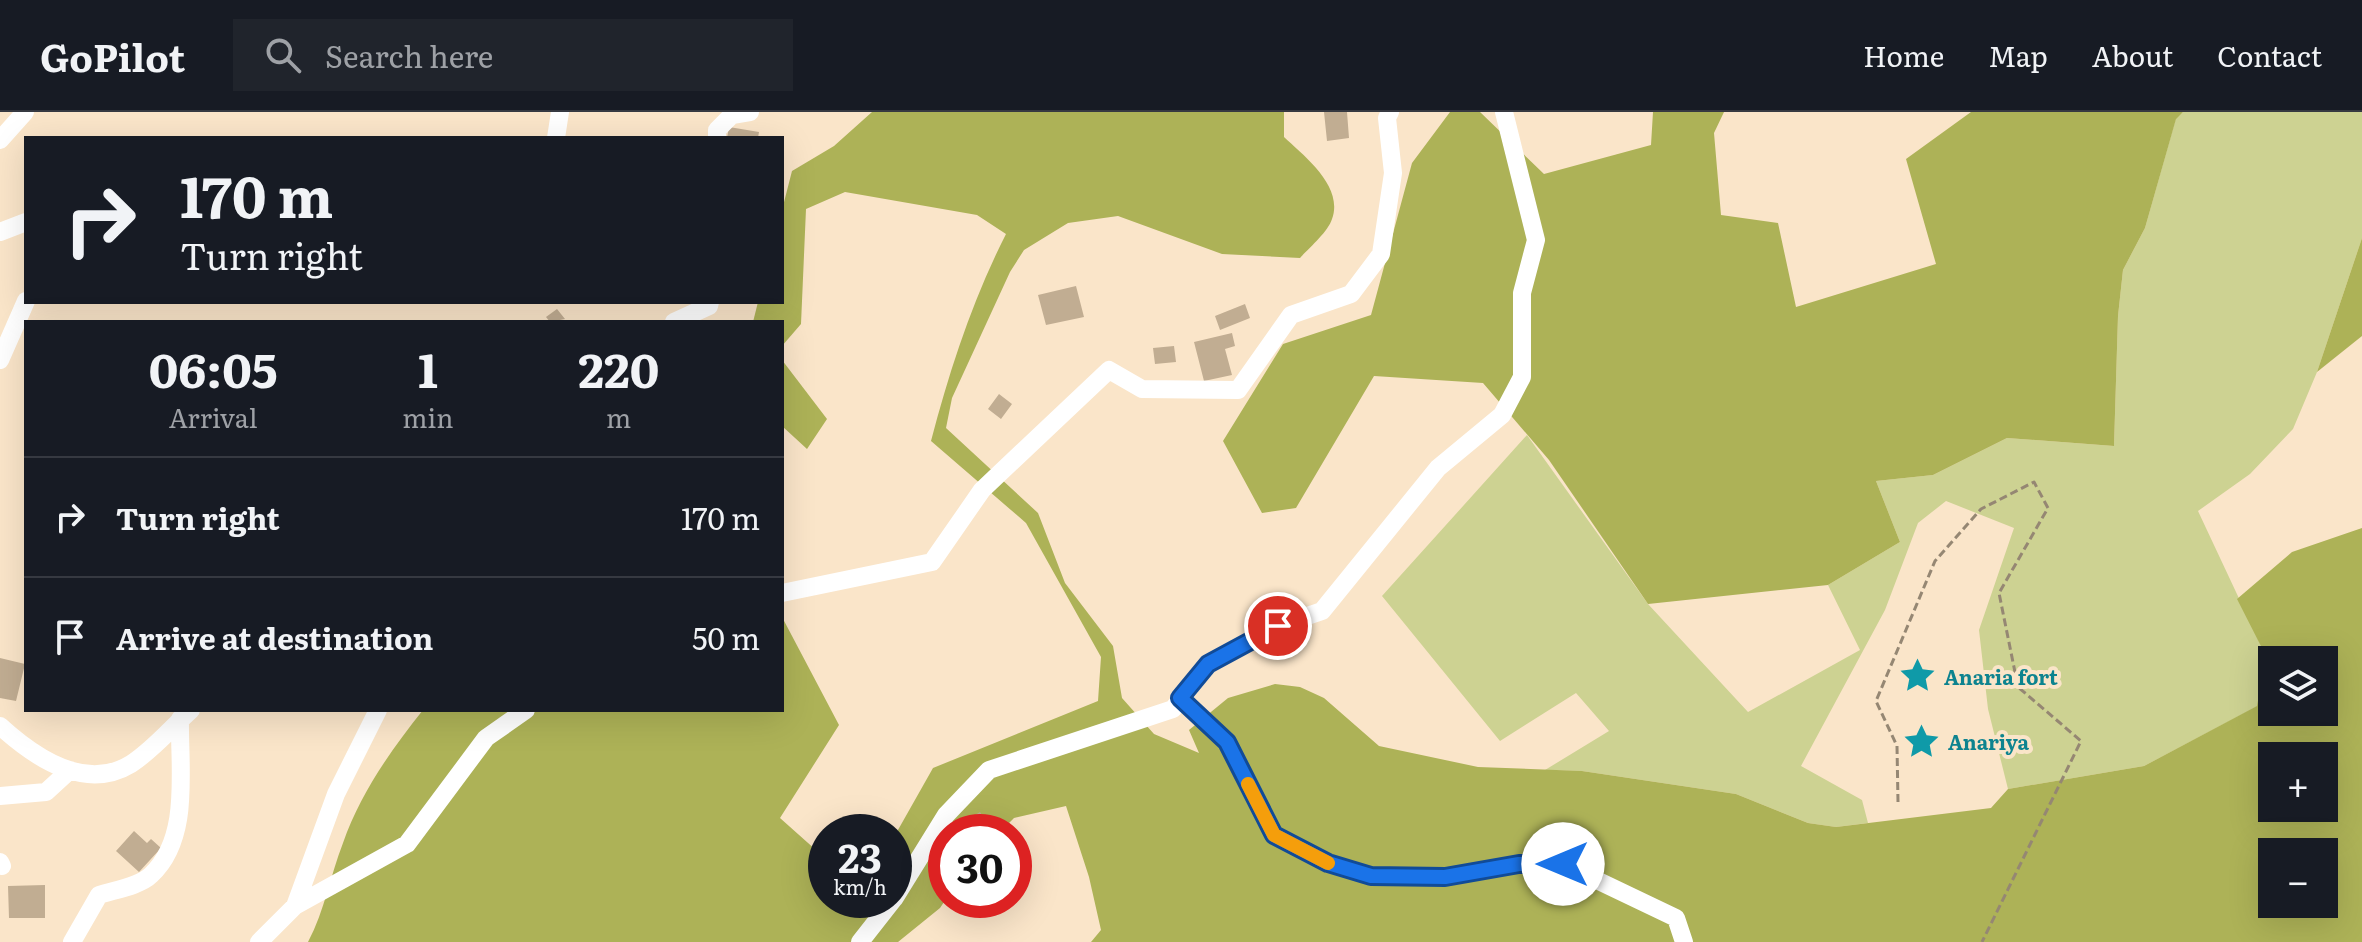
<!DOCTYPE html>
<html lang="en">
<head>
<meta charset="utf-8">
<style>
	:root { --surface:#171b24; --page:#20242c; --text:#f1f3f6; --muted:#9ea1a6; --line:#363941 }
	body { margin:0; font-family:Literata,serif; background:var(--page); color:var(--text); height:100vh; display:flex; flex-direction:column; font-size:30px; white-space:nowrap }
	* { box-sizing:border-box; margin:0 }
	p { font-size:26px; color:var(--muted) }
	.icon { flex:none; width:44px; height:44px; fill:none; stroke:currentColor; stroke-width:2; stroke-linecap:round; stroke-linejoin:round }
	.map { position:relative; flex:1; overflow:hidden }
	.panel { position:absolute; left:24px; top:208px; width:760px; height:392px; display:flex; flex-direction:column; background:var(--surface); border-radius:0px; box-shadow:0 8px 32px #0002 }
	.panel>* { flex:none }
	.guide { position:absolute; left:24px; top:24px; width:760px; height:168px; border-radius:0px; box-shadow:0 8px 32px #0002; background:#171b24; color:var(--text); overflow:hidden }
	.buttons { position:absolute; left:2258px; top:534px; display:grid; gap:16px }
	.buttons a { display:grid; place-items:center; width:80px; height:80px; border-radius:0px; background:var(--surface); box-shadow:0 8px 32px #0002; font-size:40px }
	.speed { position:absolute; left:808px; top:702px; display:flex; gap:16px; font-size:40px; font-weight:700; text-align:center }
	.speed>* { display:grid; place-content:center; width:104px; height:104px; border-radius:50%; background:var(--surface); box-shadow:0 8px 32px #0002; line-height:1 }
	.speed small { font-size:20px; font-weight:400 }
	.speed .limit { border:12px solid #d22; background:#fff; color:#111 }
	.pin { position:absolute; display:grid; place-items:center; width:68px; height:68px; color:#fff; margin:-34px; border:4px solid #fff; border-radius:50%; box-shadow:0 2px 8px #0007 }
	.me { position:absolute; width:88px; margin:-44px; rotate:270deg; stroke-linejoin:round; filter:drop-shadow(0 0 6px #0008) }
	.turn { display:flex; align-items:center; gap:28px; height:168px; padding:0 24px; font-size:36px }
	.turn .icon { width:104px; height:104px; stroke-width:2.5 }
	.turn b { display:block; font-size:56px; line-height:68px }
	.eta { display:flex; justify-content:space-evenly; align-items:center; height:136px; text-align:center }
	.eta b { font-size:48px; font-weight:700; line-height:56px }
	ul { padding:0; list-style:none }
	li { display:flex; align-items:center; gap:24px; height:120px; padding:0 24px; border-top:2px solid var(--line) }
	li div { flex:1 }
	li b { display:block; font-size:30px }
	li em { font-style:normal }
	header { display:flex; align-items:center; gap:48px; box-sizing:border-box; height:112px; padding:0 40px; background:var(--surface); border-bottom:2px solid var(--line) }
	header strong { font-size:38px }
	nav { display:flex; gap:44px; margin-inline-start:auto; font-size:28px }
	.search { width:560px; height:72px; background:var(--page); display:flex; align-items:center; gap:20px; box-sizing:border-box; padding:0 28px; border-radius:0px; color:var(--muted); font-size:30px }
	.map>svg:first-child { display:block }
	.green { fill:#cdd292 }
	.forest { fill:#adb257; fill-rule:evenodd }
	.building { fill:#c1ad92 }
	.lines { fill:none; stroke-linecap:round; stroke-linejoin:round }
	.path { stroke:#958773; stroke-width:3; stroke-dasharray:8 4; stroke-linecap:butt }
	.minor { stroke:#fff; stroke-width:18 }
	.route-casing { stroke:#114b97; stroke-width:20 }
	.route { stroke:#1a73e8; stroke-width:14 }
	.slow { stroke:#f59e0b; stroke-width:14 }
	.labels { text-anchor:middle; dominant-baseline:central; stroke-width:8; stroke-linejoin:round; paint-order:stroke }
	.culture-label { font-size:20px; font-weight:bold; fill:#0d838f; stroke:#fae5c9; text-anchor:start }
</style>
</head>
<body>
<header>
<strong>GoPilot</strong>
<div class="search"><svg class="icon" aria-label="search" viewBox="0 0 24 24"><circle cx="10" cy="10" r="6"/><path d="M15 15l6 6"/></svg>Search here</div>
<nav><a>Home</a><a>Map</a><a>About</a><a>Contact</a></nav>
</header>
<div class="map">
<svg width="2362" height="830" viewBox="0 0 2362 830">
	<rect width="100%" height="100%" fill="#fae5c9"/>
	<path class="green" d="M2183,0H2362V126L2317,260L2293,317L2250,362L2198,399L2266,544L2258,594L2144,654L2008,677L1988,597L1979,518L2014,416L1946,389L1918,411L1885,498L1801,654L1862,688L1868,711L1836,715L1808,711L1736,682L1582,659L1545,658L1609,619L1576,581L1500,629L1382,484L1527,323L1648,492L1748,600L1860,538L1828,473L1900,430L1876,369L1933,363L2007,326L2114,334L2118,204L2123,158L2145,116L2176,6Z"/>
	<path class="forest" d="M872,0H1284V25C1304,44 1344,74 1332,107C1328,120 1309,136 1300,146L1222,142L1118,104L1068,111L1024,138L1010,160L952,286L946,316L1038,401L1065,471L1113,534L1122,586L1154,622L1199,641L1189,618L1228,586L1275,572L1300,575L1324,586L1379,634L1478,655L1582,659L1736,682L1808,711L1836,715L1991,696L2008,677L2144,654L2257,594L2266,544L2237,487L2292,440L2362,416V830H1091L1101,818L1089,765L1066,694L1014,706L1000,720H946V787L940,796L898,830H308C325,798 330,764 343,731C360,682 391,638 423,598H782V505L839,613L780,706L826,747V788H894V725L933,656L1098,589L1101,545L1026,411L931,329C950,257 972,189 1006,122L977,103L845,80L806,97L801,212L782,234V210H753L758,190H782V98L792,59L834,34ZM2272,548H2324V600H2272ZM2272,644H2324V696H2272ZM2272,740H2324V792H2272Z
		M1450,0H1480L1544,62L1651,33L1653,0H1724L1714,21L1721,103L1778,111L1796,195L1936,152L1906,47L1971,0H2183L2176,7L2145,116L2123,158L2118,204L2114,334L2007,326L1933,363L1876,369L1900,430L1828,473L1648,492L1549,348L1483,271L1374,264L1296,396L1262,401L1223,329L1283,232L1371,203L1412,51Z
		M2362,126V224L2317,260Z
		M782,248L827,307L807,337L782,314Z"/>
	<path class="building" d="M1324,0H1347L1349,26L1327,29Z
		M729,15L759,20L758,26H727Z
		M1076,174L1084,205L1046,213L1038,183Z
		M1245,192L1250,206L1220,218L1215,204Z
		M557,197L565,207L550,210L546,205Z
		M1232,221L1235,234L1225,237L1232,263L1204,269L1194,230Z
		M1174,234L1176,250L1155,252L1153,236Z
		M999,282L1012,292L1001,307L988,297Z
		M0,546L25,552L16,589L0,586Z
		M980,700L987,712L978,716L972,705Z
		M971,705L978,717L959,720L956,715Z
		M134,719L147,731L151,727L161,736L139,760L116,739Z
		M45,773V806H9L8,774Z"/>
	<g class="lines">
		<path class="path" d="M1898,690L1897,634L1876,589L1935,449L1981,397L2034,370L2048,396L1999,481L2018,575L2081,629L1982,830"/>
		<path class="minor" d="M556,26L560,0
			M717,26V18L732,3L750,0
			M0,28L25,0
			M0,120L26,110
			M674,210L709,194L710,190
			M0,248L26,189
			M782,481L932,450L982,378L1109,258L1142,277L1238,278L1291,203L1351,182L1381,142L1393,61L1387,6L1390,0
			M1180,586L1227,630L1274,723L1328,751L1371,764L1445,765L1519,752H1563L1676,806L1684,830
			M0,614C35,646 85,680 131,652C153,638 172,615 191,598
			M0,684L46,680L70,658
			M0,750L2,754
			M894,787L946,703L989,658L1173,597L1208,552L1278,514L1322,499L1438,356L1502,303L1522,265V181L1536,128L1504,0
			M295,794L407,732L486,626L526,598
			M72,830L99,783C114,778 140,774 151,763C191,726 179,657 180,607
			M259,830L295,794L336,682L378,598
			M860,830L893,788"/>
	</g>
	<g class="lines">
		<defs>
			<path id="route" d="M1278,514L1208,552L1180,586L1227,630L1274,723L1328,751L1371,764L1445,765L1519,752H1563"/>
		</defs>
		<use href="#route" class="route-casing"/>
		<use href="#route" class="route"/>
		<path class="slow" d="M1248,672L1274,723L1328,751"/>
	</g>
	<defs>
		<symbol id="sight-bare" viewBox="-9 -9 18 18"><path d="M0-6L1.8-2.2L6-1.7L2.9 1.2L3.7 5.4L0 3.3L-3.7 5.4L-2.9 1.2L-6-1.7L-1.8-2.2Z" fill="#0f9aa8" stroke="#fae5c9" stroke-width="2.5" paint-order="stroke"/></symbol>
	</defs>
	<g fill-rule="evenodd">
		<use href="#sight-bare" x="1892" y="538" width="51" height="51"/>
		<use href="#sight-bare" x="1896" y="604" width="51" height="51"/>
	</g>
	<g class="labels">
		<g class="culture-label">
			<text x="1944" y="564">Anaria fort</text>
			<text x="1948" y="629">Anariya</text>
		</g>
	</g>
</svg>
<div class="buttons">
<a><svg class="icon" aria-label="layers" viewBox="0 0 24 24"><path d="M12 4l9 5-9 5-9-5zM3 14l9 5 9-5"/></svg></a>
<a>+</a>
<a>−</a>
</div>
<div class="speed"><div>23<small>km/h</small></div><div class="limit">30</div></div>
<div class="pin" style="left:1278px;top:514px;background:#d93025"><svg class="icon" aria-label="arrive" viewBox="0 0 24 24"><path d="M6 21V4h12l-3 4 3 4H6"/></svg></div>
<svg class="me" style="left:1563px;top:752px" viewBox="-20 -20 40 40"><circle r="19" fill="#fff"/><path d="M0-13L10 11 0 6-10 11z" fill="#1a73e8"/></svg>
<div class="guide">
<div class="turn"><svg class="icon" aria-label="right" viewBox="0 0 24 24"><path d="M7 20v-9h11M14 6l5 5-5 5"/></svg><div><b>170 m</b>Turn right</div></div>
</div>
<section class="panel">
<div class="eta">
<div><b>06:05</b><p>Arrival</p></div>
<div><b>1</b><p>min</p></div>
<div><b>220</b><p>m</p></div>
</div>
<ul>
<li><svg class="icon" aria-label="right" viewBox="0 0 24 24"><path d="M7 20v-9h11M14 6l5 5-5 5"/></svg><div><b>Turn right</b></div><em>170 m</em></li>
<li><svg class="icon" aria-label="arrive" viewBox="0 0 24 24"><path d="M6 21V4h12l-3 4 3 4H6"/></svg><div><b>Arrive at destination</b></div><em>50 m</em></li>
</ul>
</section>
</div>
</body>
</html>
